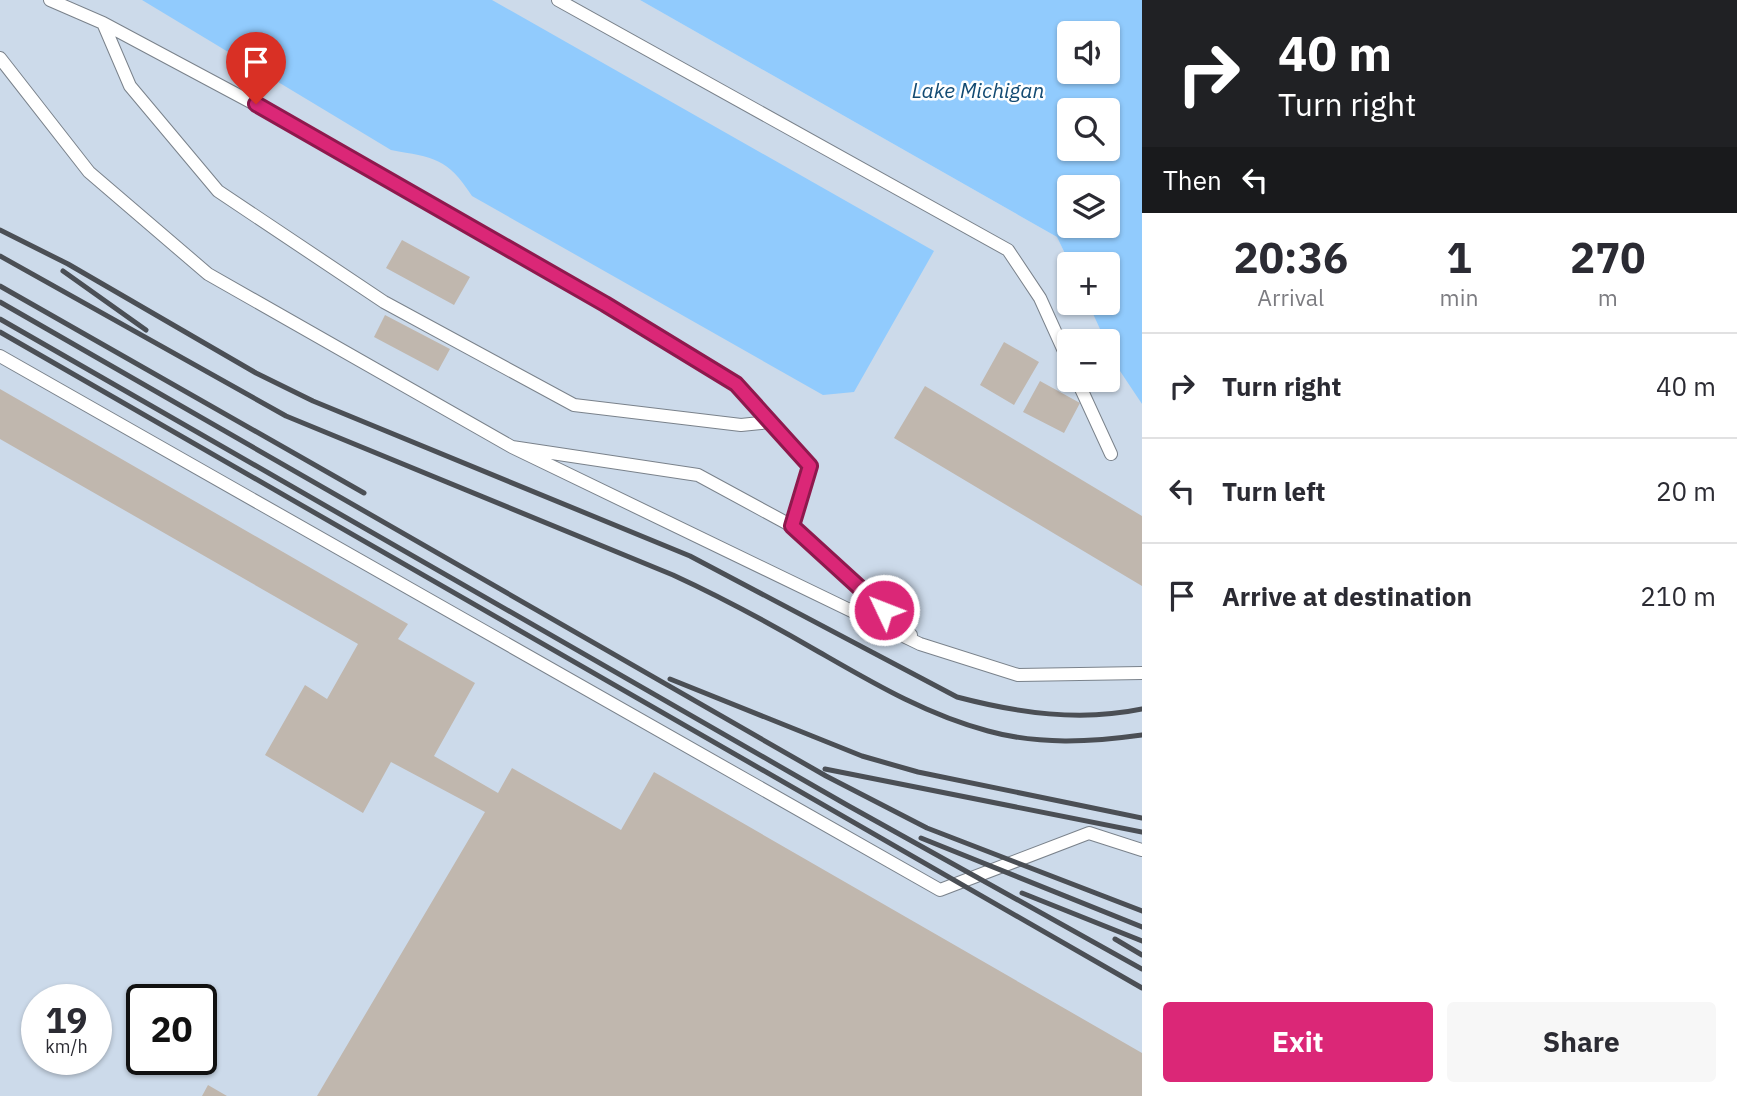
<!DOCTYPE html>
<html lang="en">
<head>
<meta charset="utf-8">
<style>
	:root { --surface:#fff; --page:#f7f7f7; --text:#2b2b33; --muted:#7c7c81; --line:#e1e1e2; --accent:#db2777 }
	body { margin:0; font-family:"IBM Plex Sans",sans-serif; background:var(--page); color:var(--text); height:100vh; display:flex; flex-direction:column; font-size:26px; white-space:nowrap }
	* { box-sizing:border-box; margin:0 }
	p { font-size:23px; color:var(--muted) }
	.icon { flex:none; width:38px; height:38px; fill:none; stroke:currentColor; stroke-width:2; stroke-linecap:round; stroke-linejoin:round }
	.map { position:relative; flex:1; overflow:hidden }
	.details { display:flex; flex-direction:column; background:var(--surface); width:595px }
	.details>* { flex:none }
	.guide { background:#202124; color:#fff; overflow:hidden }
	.buttons { position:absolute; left:1057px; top:21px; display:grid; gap:14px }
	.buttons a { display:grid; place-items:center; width:63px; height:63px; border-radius:7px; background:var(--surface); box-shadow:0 2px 5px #0004; font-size:35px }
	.speed { position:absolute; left:21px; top:984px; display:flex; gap:14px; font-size:35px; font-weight:700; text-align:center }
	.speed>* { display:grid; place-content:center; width:91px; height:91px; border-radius:50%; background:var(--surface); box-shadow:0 2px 5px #0004; line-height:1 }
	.speed small { font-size:18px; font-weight:400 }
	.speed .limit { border:4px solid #111; border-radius:10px; background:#fff; color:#111 }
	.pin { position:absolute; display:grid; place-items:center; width:60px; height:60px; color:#fff; margin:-72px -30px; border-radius:50% 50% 50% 0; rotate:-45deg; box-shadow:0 0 7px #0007 }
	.pin .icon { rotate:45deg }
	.me { position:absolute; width:77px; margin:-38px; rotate:313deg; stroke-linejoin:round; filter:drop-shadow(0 0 5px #0008) }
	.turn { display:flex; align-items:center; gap:24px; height:147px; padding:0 21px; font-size:32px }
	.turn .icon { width:91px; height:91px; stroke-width:2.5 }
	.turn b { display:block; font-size:49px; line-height:60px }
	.then { display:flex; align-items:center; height:66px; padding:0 21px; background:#0003; gap:14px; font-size:26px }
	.eta { display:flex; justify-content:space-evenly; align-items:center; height:119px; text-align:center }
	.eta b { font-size:42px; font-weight:800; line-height:49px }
	.primary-button { display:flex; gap:14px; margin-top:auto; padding:14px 21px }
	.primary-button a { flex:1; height:80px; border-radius:7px; background:var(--accent); color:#fff; font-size:28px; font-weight:800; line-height:80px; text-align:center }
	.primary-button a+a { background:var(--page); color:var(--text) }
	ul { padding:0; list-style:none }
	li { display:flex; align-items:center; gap:21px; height:105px; padding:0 21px; border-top:2px solid var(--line) }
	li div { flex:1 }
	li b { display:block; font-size:26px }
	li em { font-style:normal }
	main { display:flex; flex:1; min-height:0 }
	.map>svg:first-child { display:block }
	.built { fill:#ccdaea; fill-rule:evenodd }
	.water { fill:#91cbfd; fill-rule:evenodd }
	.building { fill:#c0b7ae }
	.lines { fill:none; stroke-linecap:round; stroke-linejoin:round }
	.lane-casing { stroke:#7a828b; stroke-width:14 }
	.lane { stroke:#fff; stroke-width:12 }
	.rail { stroke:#4b4f55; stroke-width:5 }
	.route-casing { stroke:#8e194d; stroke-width:18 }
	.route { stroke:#db2777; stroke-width:12 }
	.labels { text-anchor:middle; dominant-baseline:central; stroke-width:5; stroke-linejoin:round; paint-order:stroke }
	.water-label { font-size:21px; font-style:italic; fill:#134b73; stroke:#fff }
</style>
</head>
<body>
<main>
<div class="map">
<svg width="1142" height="1096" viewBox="0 0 1142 1096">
	<rect width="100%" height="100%" fill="#dce4ee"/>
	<path class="built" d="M0,0H640L1057,237L1070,264L1069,303H1088L1106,341H1069V380H1108V345L1142,404V1096H0ZM37,999H96V1059H37ZM142,999H201V1059H142Z"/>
	<path class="water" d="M142,0H492L934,251L854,392L823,395L472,196C447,157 434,158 391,150Z
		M640,0H1142V404L1118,368L1088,303H1108V264H1070L1057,237ZM1069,33H1108V72H1069ZM1069,110H1108V149H1069ZM1069,187H1108V226H1069Z"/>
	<path class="building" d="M402,240L470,277L454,305L386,268Z
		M385,315L450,349L438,371L374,337Z
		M1004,342L1039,362L1014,405L980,385Z
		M1040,381L1080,403L1064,433L1023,412Z
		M925,386L1142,516V586L894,438Z
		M0,389L408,624L398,639L475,683L434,756L498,793L512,768L621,830L654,772L1142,1053V1096H317L485,812L391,762L363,813L265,755L305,685L327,699L358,644L0,439Z
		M208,1085L227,1096H202Z"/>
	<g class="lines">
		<defs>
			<path id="lane" d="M50,0L103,23L277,116L605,304L736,384L810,466L792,526L698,475L512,447L920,644L1018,675L1142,673
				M558,0L1008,250L1040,298L1069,362
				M103,23L130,86L218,191L384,302L574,405L741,425L770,422
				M0,58L89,172L208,274L512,447
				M0,356L940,890L1089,833L1142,850
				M1077,380L1111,454
				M792,526L911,635"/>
		</defs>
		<use href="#lane" class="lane-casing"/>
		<use href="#lane" class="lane"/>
		<path class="rail" d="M0,230L68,264L256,373L313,401L690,556L957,697C1018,713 1080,722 1142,709
			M0,256L286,416L673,575C723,598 771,624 819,652C873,683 927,715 988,731C1038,745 1092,742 1142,735
			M63,271L146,330
			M0,286L364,493
			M0,302L826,776L927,828L1142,911
			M0,319L847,805L1142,969
			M0,332L1142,988
			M670,679L862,756L918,772L1142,818
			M825,769L1142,832
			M921,838L1142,927
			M1022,893L1142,941
			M1115,939L1142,955"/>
	</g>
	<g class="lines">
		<defs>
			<path id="route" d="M256,104L605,304L736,384L810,466L792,526L884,610"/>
		</defs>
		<use href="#route" class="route-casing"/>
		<use href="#route" class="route"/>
	</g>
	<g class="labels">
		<g class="water-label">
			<text x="978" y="90">Lake Michigan</text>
		</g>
	</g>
</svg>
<div class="buttons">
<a><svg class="icon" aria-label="sound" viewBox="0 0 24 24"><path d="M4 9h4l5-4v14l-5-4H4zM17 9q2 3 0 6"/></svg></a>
<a><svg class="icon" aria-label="search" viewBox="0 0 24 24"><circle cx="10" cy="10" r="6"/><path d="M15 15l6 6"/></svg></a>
<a><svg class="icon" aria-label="layers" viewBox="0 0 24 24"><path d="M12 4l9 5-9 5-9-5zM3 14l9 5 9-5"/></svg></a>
<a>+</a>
<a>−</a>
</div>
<div class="speed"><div>19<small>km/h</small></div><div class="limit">20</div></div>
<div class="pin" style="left:256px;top:104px;background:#d93025"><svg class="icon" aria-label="arrive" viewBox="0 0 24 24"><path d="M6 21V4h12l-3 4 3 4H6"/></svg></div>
<svg class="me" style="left:884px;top:610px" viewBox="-20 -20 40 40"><circle r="17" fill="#db2777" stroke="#fff" stroke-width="3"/><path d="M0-11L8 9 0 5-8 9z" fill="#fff"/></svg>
</div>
<section class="details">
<div class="guide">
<div class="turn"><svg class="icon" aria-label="right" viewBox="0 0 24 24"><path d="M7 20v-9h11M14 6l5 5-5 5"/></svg><div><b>40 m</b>Turn right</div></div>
<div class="then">Then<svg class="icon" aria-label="left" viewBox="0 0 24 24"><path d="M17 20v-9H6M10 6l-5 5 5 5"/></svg></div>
</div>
<div class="eta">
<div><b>20:36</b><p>Arrival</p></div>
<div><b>1</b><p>min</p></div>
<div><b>270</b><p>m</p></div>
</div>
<ul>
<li><svg class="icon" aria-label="right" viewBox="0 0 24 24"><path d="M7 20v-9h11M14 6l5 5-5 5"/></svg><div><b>Turn right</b></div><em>40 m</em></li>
<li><svg class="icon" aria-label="left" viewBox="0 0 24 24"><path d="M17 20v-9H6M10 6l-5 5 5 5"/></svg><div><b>Turn left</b></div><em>20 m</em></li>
<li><svg class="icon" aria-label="arrive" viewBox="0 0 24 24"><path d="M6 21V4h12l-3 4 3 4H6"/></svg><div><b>Arrive at destination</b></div><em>210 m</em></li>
</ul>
<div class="primary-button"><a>Exit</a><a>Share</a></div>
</section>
</main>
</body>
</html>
